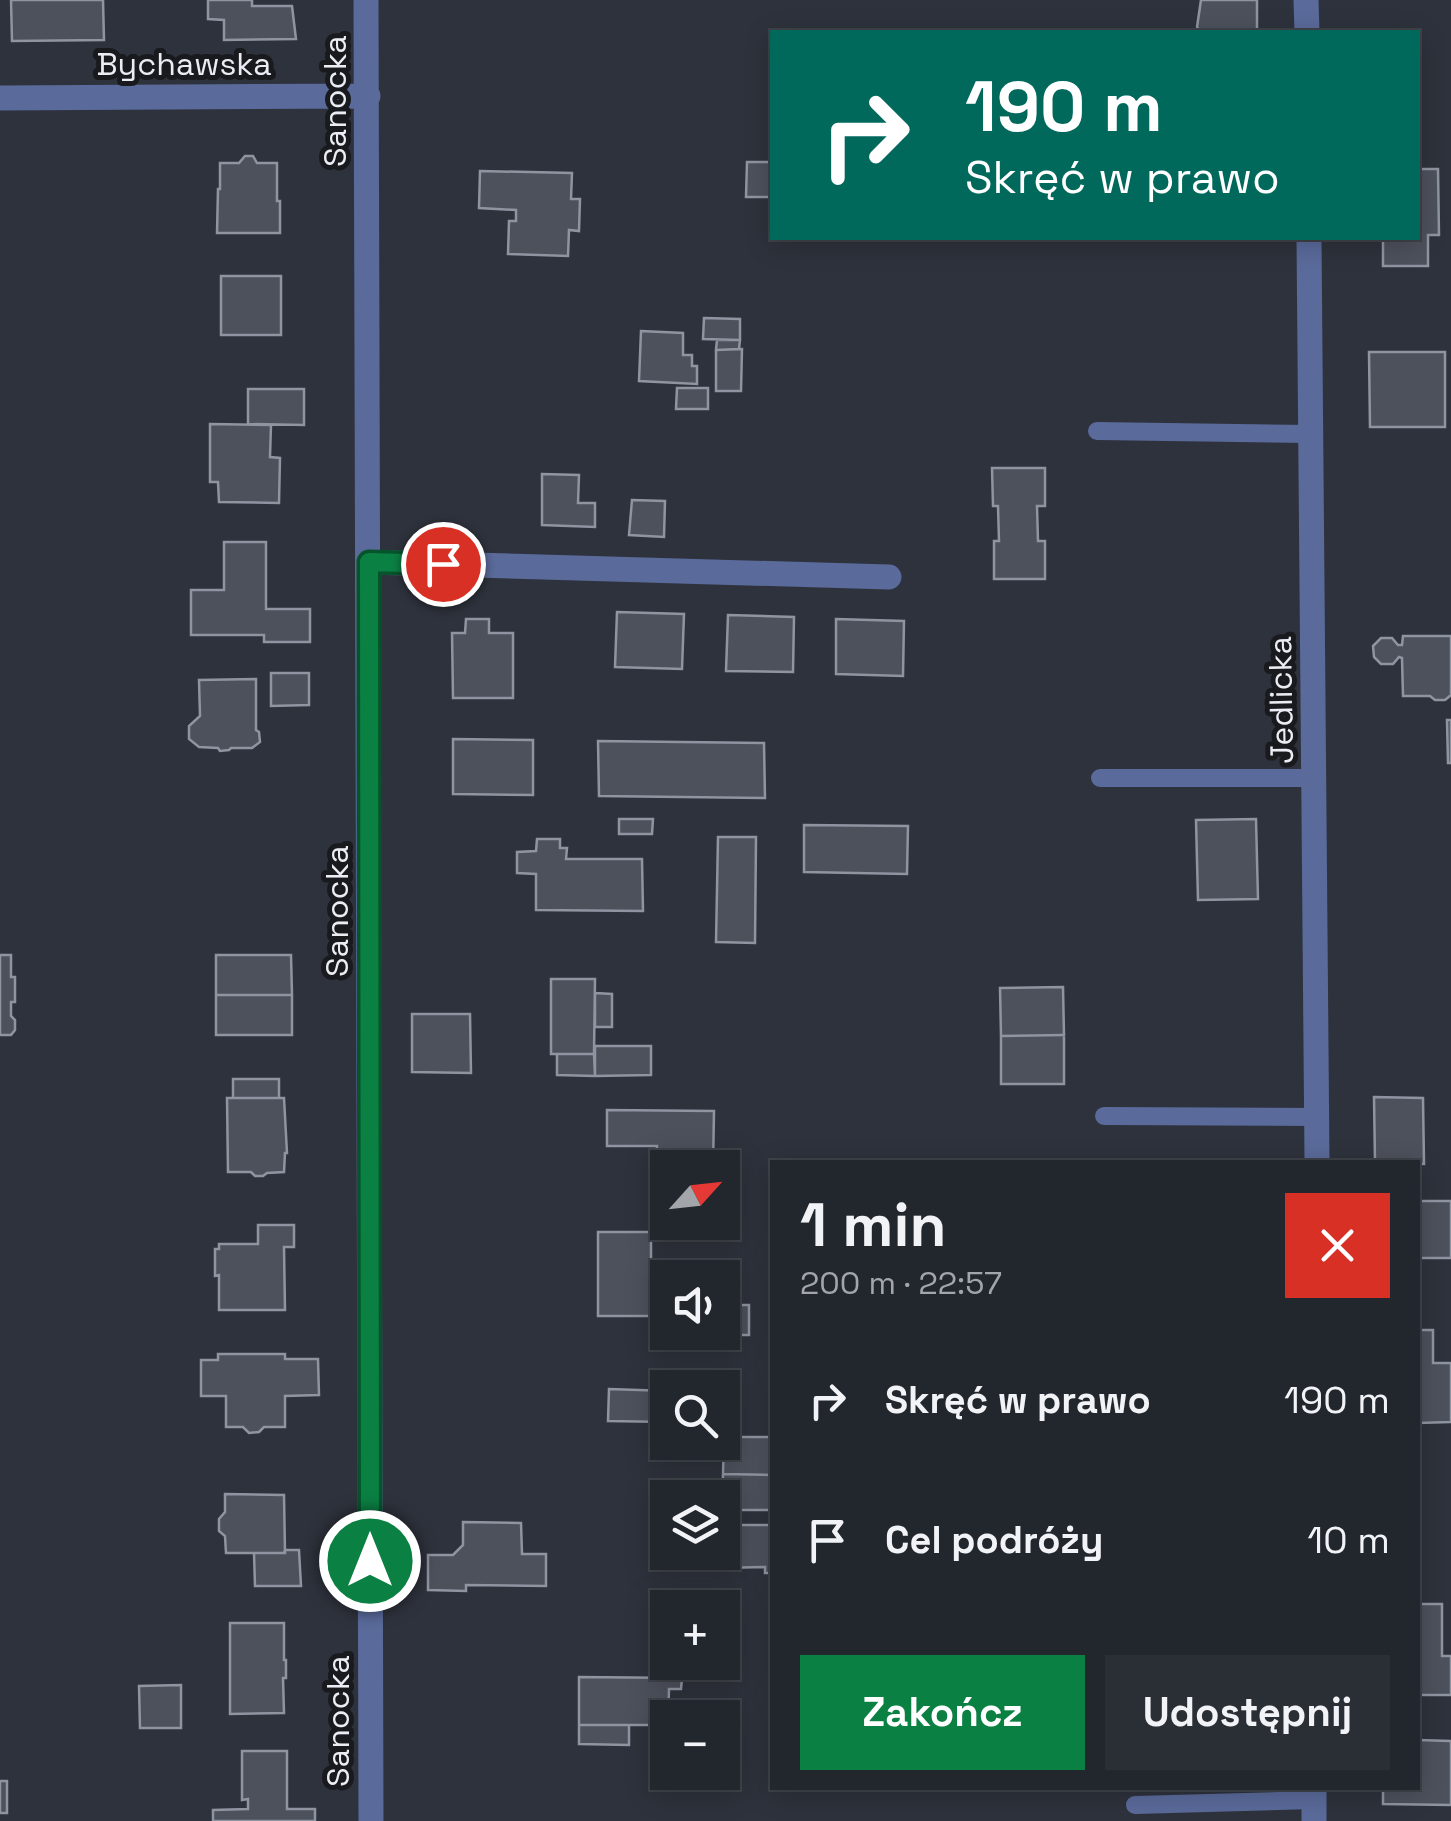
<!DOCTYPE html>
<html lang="pl">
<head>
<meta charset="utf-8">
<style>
	:root { --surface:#22262d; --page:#2a2e35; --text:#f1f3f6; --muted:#a2a5aa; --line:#3f4349; --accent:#0b8043 }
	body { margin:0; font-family:"Space Grotesk",sans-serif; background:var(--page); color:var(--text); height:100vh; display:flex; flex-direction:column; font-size:38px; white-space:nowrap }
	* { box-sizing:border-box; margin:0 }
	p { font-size:32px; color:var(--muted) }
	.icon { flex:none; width:55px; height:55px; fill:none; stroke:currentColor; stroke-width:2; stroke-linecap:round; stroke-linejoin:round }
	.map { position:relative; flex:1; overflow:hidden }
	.sheet { position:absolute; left:770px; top:1160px; width:650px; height:630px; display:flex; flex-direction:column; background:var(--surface); border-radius:0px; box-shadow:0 5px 25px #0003,0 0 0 2px var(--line) }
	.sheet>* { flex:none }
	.hud { position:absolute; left:770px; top:30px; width:650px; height:210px; border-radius:0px; box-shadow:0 5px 25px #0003,0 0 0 2px var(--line); background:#00695c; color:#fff; overflow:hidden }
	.needle { width:65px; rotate:63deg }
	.buttons { position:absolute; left:650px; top:1150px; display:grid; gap:20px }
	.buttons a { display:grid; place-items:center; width:90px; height:90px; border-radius:0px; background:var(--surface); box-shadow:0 5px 25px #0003,0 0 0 2px var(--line); font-size:50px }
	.pin { position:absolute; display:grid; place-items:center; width:85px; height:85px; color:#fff; margin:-42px; border:5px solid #fff; border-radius:50%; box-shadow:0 2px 10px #0007 }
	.me { position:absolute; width:110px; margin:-55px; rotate:0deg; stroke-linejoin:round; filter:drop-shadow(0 0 8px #0008) }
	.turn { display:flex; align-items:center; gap:35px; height:210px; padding:0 30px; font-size:45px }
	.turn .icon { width:130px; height:130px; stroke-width:2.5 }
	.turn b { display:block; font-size:70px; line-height:85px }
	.round { display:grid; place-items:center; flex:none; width:105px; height:105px; border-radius:0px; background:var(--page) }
	.summary { display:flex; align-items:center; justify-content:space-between; height:170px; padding:0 30px }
	h1 { font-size:60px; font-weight:800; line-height:75px }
	.cta { display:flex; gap:20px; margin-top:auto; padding:20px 30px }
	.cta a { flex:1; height:115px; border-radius:0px; background:var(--accent); color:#fff; font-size:40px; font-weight:800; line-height:115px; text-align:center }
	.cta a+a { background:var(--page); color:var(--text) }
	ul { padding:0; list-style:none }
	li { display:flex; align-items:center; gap:30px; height:140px; padding:0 30px }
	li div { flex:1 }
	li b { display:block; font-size:38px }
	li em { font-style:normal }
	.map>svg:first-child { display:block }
	.building { fill:#4d515c; stroke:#8f94a1; stroke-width:2.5 }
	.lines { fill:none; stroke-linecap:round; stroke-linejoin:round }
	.service { stroke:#5a6a9a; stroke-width:18 }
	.minor { stroke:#5a6a9a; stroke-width:25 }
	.route-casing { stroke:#07532c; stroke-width:25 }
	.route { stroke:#0b8043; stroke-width:18 }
	.labels { text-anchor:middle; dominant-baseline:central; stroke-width:10; stroke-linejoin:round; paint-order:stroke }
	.street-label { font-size:32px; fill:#ebedf4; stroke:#181a1e }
</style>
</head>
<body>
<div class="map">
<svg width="1451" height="1821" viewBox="0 0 1451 1821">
	<rect width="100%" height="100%" fill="#2e323c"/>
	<path class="building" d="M11,0H103L104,40L12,41Z
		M208,0H252V6H292L296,39L224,40V20L208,19Z
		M1201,0H1257V32H1201L1197,27Z
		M245,156H253L257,163H277V201H280V233H217L218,189H220V163H239Z
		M747,162H772V197H746Z
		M1418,169H1438L1439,235H1428V266H1383V238H1418Z
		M480,171L572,173L571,199H580L579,231L569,230L568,256L508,254L509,221H516V210L479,208Z
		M221,276H281V335H221Z
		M704,318L740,319V340L703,339Z
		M641,331L683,333V355H692V366H697V384L639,381Z
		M717,340H740L739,349L716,350Z
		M742,349L741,391H716V350Z
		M1369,352H1445V427H1370Z
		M677,388H708V409H676Z
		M248,389H304V425L248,424Z
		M210,424L271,425L270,457L280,458L279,503L219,502L218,482H210Z
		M992,468H1045V506H1037L1038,541H1045V579H994V541H999L998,506H993Z
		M542,474L579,475L578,503H595V527L542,525Z
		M632,500L665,501L664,537L629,535Z
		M224,542H266V609H310V642H264V635H191V590H224Z
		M617,612L684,614L682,669L615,667Z
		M728,615L794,617L793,672L726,671Z
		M466,619H489V633H513V698H453L452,633H465Z
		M836,619L904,621L903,676L836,674Z
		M1403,636H1451V695L1445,700H1435L1430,696H1403L1402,658L1399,657L1393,664H1381L1374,657L1373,646L1381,638H1392L1398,645H1402Z
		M271,673H309V705L271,706Z
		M256,679V730L259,732L260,742L252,748H231L229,750L220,751L218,748L199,747L189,739V726L200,716L199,680Z
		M1447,720H1451V763H1448Z
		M453,739L533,740V795L453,794Z
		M598,741L764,743L765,798L599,796Z
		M619,819H653L652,834H619Z
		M1256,819L1258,899L1198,900L1196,820Z
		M804,825L908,826L907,874L804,872Z
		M718,837H756L755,943L716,942Z
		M537,839H560V848H567L566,859H642L643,911L536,910V874L517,873V852L536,851Z
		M0,955H11V977H15V1002H11V1016L15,1020V1030L11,1035H0Z
		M216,955H291L292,995H216Z
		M551,979H595L594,1054H551Z
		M1063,987L1064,1035L1001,1036L1000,988Z
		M595,993L612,994V1027H595Z
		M216,995H292V1035H216Z
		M412,1014H470L471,1073L412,1072Z
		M1064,1035V1084H1001V1036Z
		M595,1046H651V1075L595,1076Z
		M557,1054H594L595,1076L557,1075Z
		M233,1079H279V1098H233Z
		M1374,1097L1423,1098L1424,1164L1375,1162Z
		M227,1098H284L287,1153H285L284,1172L267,1173L263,1176H255L251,1172H228Z
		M607,1110L714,1111L713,1168H668V1178H656L657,1146H607Z
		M1418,1201H1451V1258H1418Z
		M258,1225H294V1247H284L285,1310H219V1275L215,1276V1249H219V1244H258Z
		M598,1232H651V1316H598Z
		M722,1305H749V1335H684V1332H722Z
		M1418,1330H1433V1363H1451V1422L1418,1423Z
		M218,1354H285V1359H318L319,1395L285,1396V1427H264L259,1432L249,1433L243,1427H226V1396H201V1360H218Z
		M609,1389L668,1391V1422L608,1421Z
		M724,1437H772V1475L723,1474Z
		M723,1474L772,1475V1510H722Z
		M225,1494L284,1495L285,1553H226L225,1536L219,1531V1519L225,1512Z
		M463,1522L521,1523L522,1554H546V1586L466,1585V1591L428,1590V1555H453L463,1545Z
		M722,1525H772V1573H765V1567L721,1568Z
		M285,1550H299L301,1586H255L254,1553H284Z
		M1418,1604H1442V1656H1451V1695H1418Z
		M230,1623H284V1660H286V1678H283L284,1713L230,1714Z
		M579,1677L682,1678L681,1689H669L668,1725H579Z
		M181,1685V1728H140L139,1686Z
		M579,1725H629V1745L579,1744Z
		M1418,1740L1451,1741V1805L1383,1804V1788H1418Z
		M242,1751H287V1809H315V1821H213V1810L248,1809V1799L242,1800Z
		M0,1781H7V1813H0Z"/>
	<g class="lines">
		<path class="service" d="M1097,431L1310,434
			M1100,778H1315
			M1104,1116L1317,1117
			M1135,1805L1313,1800"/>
		<path class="minor" d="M366,0L371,1821
			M1306,0L1307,32
			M0,98L368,96
			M1309,238L1317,1162
			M369,562L889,577
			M1314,1788V1821"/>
	</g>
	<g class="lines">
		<defs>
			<path id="route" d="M370,1561L369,562L443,564"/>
		</defs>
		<use href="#route" class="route-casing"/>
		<use href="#route" class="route"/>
	</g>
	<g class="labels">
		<g class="street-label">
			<text x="184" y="64">Bychawska</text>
			<text transform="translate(335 101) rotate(-90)">Sanocka</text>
			<text transform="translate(1281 700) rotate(-91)">Jedlicka</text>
			<text transform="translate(337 911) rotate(-90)">Sanocka</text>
			<text transform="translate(338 1721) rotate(-90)">Sanocka</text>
		</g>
	</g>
</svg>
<div class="buttons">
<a><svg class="needle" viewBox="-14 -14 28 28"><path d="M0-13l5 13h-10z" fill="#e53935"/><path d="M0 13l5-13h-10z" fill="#a2a5aa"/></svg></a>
<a><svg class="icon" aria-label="sound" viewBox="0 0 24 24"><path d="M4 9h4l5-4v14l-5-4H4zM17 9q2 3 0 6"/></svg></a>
<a><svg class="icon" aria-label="search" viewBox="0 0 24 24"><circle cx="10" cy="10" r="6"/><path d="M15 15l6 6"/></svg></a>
<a><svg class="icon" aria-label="layers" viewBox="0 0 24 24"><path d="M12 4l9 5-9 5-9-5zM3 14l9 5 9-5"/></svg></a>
<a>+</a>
<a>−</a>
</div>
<div class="pin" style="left:443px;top:564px;background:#d93025"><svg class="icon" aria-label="arrive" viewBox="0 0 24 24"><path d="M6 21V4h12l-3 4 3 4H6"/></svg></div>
<svg class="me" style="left:370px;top:1561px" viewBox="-20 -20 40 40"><circle r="17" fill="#0b8043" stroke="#fff" stroke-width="3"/><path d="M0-11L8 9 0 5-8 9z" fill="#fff"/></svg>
<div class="hud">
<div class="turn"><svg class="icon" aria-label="right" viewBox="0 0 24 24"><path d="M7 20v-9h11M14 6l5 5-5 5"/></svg><div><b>190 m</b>Skręć w prawo</div></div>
</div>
<section class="sheet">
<div class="summary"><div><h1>1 min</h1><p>200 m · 22:57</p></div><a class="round" style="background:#d93025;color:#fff"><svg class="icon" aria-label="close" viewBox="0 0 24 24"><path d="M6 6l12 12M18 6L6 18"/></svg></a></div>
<ul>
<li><svg class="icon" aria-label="right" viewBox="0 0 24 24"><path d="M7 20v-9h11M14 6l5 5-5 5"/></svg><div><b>Skręć w prawo</b></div><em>190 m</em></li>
<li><svg class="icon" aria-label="arrive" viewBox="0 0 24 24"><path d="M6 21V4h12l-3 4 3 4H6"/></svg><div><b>Cel podróży</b></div><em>10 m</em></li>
</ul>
<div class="cta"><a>Zakończ</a><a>Udostępnij</a></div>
</section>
</div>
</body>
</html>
